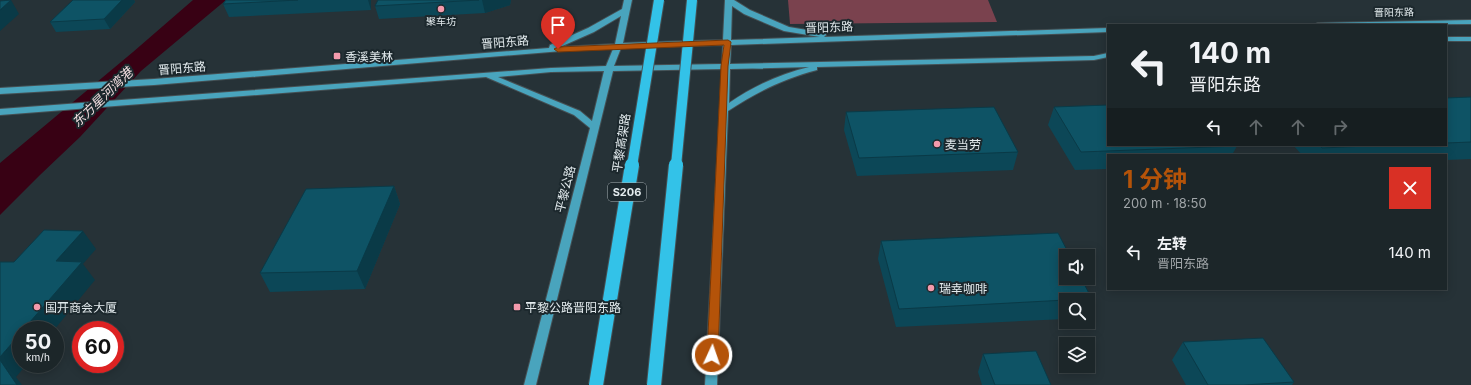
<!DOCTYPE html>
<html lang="zh">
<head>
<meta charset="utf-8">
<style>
	:root { --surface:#1c2629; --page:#252e31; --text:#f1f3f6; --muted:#a0a5a8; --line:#3a4346; --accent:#b45309 }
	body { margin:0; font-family:Inter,"Noto Sans SC",sans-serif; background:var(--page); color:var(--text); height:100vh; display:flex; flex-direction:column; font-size:15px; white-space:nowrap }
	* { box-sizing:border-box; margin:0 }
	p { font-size:13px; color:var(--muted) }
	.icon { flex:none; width:22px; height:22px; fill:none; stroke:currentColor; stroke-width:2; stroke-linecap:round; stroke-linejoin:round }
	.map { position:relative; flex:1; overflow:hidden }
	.drawer { position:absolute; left:1107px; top:154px; width:340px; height:136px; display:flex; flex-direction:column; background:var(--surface); border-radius:0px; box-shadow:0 2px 10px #0003,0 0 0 1px var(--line) }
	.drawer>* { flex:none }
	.hud { position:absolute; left:1107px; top:24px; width:340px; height:122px; border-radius:0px; box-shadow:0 2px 10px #0003,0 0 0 1px var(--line); background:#1c2629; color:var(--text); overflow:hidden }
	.buttons { position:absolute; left:1059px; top:249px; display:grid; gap:8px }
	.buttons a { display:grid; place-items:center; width:36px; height:36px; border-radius:0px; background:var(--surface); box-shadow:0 2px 10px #0003,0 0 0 1px var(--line); font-size:20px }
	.speed { position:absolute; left:12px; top:321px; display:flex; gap:8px; font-size:20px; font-weight:700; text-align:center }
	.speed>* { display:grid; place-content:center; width:52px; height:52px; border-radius:50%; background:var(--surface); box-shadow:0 2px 10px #0003,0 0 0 1px var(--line); line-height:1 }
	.speed small { font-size:10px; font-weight:400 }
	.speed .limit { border:6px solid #d22; background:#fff; color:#111 }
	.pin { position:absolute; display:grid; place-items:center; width:34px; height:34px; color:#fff; margin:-41px -17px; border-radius:50% 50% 50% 0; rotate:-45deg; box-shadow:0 0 4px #0007 }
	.pin .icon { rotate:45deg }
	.me { position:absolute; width:44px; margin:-22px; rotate:3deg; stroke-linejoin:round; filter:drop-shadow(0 0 3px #0008) }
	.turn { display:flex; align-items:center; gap:14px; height:84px; padding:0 16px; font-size:18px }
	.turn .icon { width:52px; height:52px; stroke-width:2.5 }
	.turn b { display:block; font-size:28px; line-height:34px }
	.lanes { display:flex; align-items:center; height:38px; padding:0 16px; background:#0003; justify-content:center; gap:20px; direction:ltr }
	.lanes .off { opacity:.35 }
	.round { display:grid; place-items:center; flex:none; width:42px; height:42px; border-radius:0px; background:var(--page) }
	.summary { display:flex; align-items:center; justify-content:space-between; height:68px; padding:0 16px }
	h1 { font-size:24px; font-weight:700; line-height:30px; color:var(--accent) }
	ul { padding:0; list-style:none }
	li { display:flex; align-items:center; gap:12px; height:60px; padding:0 16px }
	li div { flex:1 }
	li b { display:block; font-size:15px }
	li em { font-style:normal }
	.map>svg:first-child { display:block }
	.green { fill:#7a424e }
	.water { fill:#380114 }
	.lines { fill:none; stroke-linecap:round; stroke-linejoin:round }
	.major-casing { stroke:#455054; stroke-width:2 }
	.major { fill:#49a4bd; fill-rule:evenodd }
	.highway-bridge-far1-casing { stroke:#455054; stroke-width:12; stroke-linecap:butt }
	.highway-bridge-casing { stroke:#455054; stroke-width:16; stroke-linecap:butt }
	.highway-bridge-far1 { stroke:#33c2e8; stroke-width:10 }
	.highway-bridge { stroke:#33c2e8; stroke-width:14 }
	.wall { fill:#0c4757 }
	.shaded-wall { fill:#0a3a47 }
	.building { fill:#0e5365; stroke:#0a3a47 }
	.route { fill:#b45309; stroke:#753606 }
	.poi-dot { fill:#f39aac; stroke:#1c282d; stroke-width:1.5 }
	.labels { text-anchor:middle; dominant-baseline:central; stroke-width:4; stroke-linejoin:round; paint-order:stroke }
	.far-street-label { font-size:10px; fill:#e3ebee; stroke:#1c282d }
	.far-poi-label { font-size:10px; fill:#e3ebee; stroke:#1c282d }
	.shield { fill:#1c282d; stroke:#a7b0b4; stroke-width:1 }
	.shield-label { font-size:11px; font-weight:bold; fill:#e3ebee }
	.street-label { font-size:12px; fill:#e3ebee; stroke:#1c282d }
	.poi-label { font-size:12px; fill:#e3ebee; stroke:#1c282d; text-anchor:start }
	.water-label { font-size:13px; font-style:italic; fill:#f2dde0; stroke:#1c282d }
</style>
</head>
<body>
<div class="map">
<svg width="1471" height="385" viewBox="0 0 1471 385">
	<rect width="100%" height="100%" fill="#263237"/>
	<path class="green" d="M788,0H988L997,22L790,24Z"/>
	<path class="water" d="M193,0H226L141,71L80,137L40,175L0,215V163L133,52Z"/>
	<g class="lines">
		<defs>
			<path id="major" d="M624,0H632L623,43L723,40L725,0H734L750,10L789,27L825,33L826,35L824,37L1108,28V32L731,45L730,64L1094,56L1108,53V57L1094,60L817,67V70C783,79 757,92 728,111L717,385H705L722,69L613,71L536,385H524L590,128L574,115L486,77L0,115V109L551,68L606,66L613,49H586L154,85L0,94V88L154,79L549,48L550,45L588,28L622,9ZM732,6L744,14L784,31L820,37L731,40ZM621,16L615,44L560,47L594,32ZM723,45L722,64L614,66L621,48ZM809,67C780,74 754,86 729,103L730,69ZM604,71L592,121L580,111L498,77L551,72Z
				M1471,20V24L1314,25L1318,23Z
				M1446,37H1471V41H1446Z"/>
		</defs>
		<use href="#major" class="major-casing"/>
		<use href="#major" class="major"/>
		<defs>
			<path id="highway-bridge-far1" d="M632,166L659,0
				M676,166L692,0"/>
			<path id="highway-bridge" d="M596,385L632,165
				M654,385L676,165"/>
		</defs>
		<use href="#highway-bridge-far1" class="highway-bridge-far1-casing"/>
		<use href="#highway-bridge" class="highway-bridge-casing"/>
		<use href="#highway-bridge-far1" class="highway-bridge-far1"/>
		<use href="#highway-bridge" class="highway-bridge"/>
	</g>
	<path class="wall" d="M73,0H134L135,2L110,29L56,32L50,22Z
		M226,0H371V10L229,17L223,4Z
		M378,0H511L510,5L485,13L379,19L375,6Z
		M1471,97V159L1446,160V155H1302L1293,145H1446V98Z
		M1054,107L1237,146L1232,155H1108V169L1075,170L1048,125Z
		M846,112L1018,152L1013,170L857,176L844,130Z
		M394,186L400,204L365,289L270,292L260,273Z
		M881,241L1092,299L1088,309V300H1066V319L896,327L878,259Z
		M1183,342L1294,382L1292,385H1186L1172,360Z
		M983,354L1051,385H982L978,372Z"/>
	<path class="shaded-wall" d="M11,0L19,14L0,31V10Z
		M122,0H134L135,2L110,29L104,19Z
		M368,0H371V10Z
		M482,0H511L510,5L485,13Z
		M394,186L400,204L365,289L357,271Z
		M83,231L96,249L83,264L95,280L54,330H23L56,261Z
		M21,333V364H27L16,377L22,385H17L0,360V357Z"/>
	<path class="building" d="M11,0L0,10V1Z
		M73,0H122L104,19L50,22Z
		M226,0H298L223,4Z
		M378,0H479L375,6Z
		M1471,97V142L1446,143V98Z
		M1108,105V145H1235L1237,146L1081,152L1054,107Z
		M994,107L1018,152L859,158L846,112Z
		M1320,145H1389L1322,148Z
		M394,186L357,271L260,273L306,189Z
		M44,230L83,231L56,261L82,262L23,330H21V333L0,357V262H14Z
		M1058,233L1070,256H1066V278H1081L1092,299L1066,300L899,309L881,241Z
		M1263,338L1294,382L1244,385H1208L1183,342Z
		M1036,351L1051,385H995L983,354Z
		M0,360L17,385H0Z"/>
	<path class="route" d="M728,40L731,42L728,66L718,355L716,358L712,359L708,358L707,355L721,66L724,45L558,52L554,49L558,47Z"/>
	<g class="poi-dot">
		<circle cx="441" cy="9" r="4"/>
		<rect x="333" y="52" width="8" height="8" rx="2"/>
		<circle cx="937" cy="144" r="4"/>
		<circle cx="931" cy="288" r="4"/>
		<circle cx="37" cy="307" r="4"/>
		<rect x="513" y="303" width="8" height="8" rx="2"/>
	</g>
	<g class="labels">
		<g class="far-street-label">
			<text transform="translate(1394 12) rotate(-1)">晋阳东路</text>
		</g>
		<g class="far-poi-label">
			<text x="441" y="21">聚车坊</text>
		</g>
		<rect class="shield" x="608" y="183" width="38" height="18" rx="3"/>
		<g class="shield-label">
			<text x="627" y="192">S206</text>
		</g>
		<g class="street-label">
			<text transform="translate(829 27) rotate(-2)">晋阳东路</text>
			<text transform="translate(505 42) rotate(-5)">晋阳东路</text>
			<text transform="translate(182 68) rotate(-5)">晋阳东路</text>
			<text transform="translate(621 143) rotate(-81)">平黎高架路</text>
			<text transform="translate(565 189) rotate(-76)">平黎公路</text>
		</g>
		<g class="poi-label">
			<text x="345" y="56">香溪美林</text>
			<text x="945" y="144">麦当劳</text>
			<text x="939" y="288">瑞幸咖啡</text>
			<text x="45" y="307">国开商会大厦</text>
			<text x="525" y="307">平黎公路晋阳东路</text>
		</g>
		<g class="water-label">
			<text transform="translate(102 97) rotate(-44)">东方星河湾港</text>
		</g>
	</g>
</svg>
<div class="buttons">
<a><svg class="icon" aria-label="sound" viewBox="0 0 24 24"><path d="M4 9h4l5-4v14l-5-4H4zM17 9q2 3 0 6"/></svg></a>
<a><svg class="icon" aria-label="search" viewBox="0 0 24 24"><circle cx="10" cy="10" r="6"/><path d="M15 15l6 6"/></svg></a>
<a><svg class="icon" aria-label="layers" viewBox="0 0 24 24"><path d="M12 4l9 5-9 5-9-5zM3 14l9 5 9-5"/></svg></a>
</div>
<div class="speed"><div>50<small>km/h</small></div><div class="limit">60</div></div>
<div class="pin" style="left:558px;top:49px;background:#d93025"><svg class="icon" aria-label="arrive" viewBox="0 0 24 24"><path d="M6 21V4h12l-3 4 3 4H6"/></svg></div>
<svg class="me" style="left:712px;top:355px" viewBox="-20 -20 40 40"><circle r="17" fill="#b45309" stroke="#fff" stroke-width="3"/><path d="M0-11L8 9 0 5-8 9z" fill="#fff"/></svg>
<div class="hud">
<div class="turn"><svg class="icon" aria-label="left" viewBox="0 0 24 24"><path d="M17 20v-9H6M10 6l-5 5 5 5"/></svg><div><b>140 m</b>晋阳东路</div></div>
<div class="lanes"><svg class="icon" aria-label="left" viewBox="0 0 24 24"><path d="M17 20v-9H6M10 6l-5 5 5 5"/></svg><svg class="icon off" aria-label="ahead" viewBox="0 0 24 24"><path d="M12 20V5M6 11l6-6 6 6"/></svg><svg class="icon off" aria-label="ahead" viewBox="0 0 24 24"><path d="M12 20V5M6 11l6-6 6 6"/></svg><svg class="icon off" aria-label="right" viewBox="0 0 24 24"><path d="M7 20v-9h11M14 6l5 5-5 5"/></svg></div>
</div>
<section class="drawer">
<div class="summary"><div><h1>1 分钟</h1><p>200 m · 18:50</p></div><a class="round" style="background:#d93025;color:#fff"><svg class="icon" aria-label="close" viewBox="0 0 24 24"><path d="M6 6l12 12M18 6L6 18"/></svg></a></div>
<ul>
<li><svg class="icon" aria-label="left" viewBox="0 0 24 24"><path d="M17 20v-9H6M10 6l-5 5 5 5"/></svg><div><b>左转</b><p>晋阳东路</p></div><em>140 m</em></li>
</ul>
</section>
</div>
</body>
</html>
